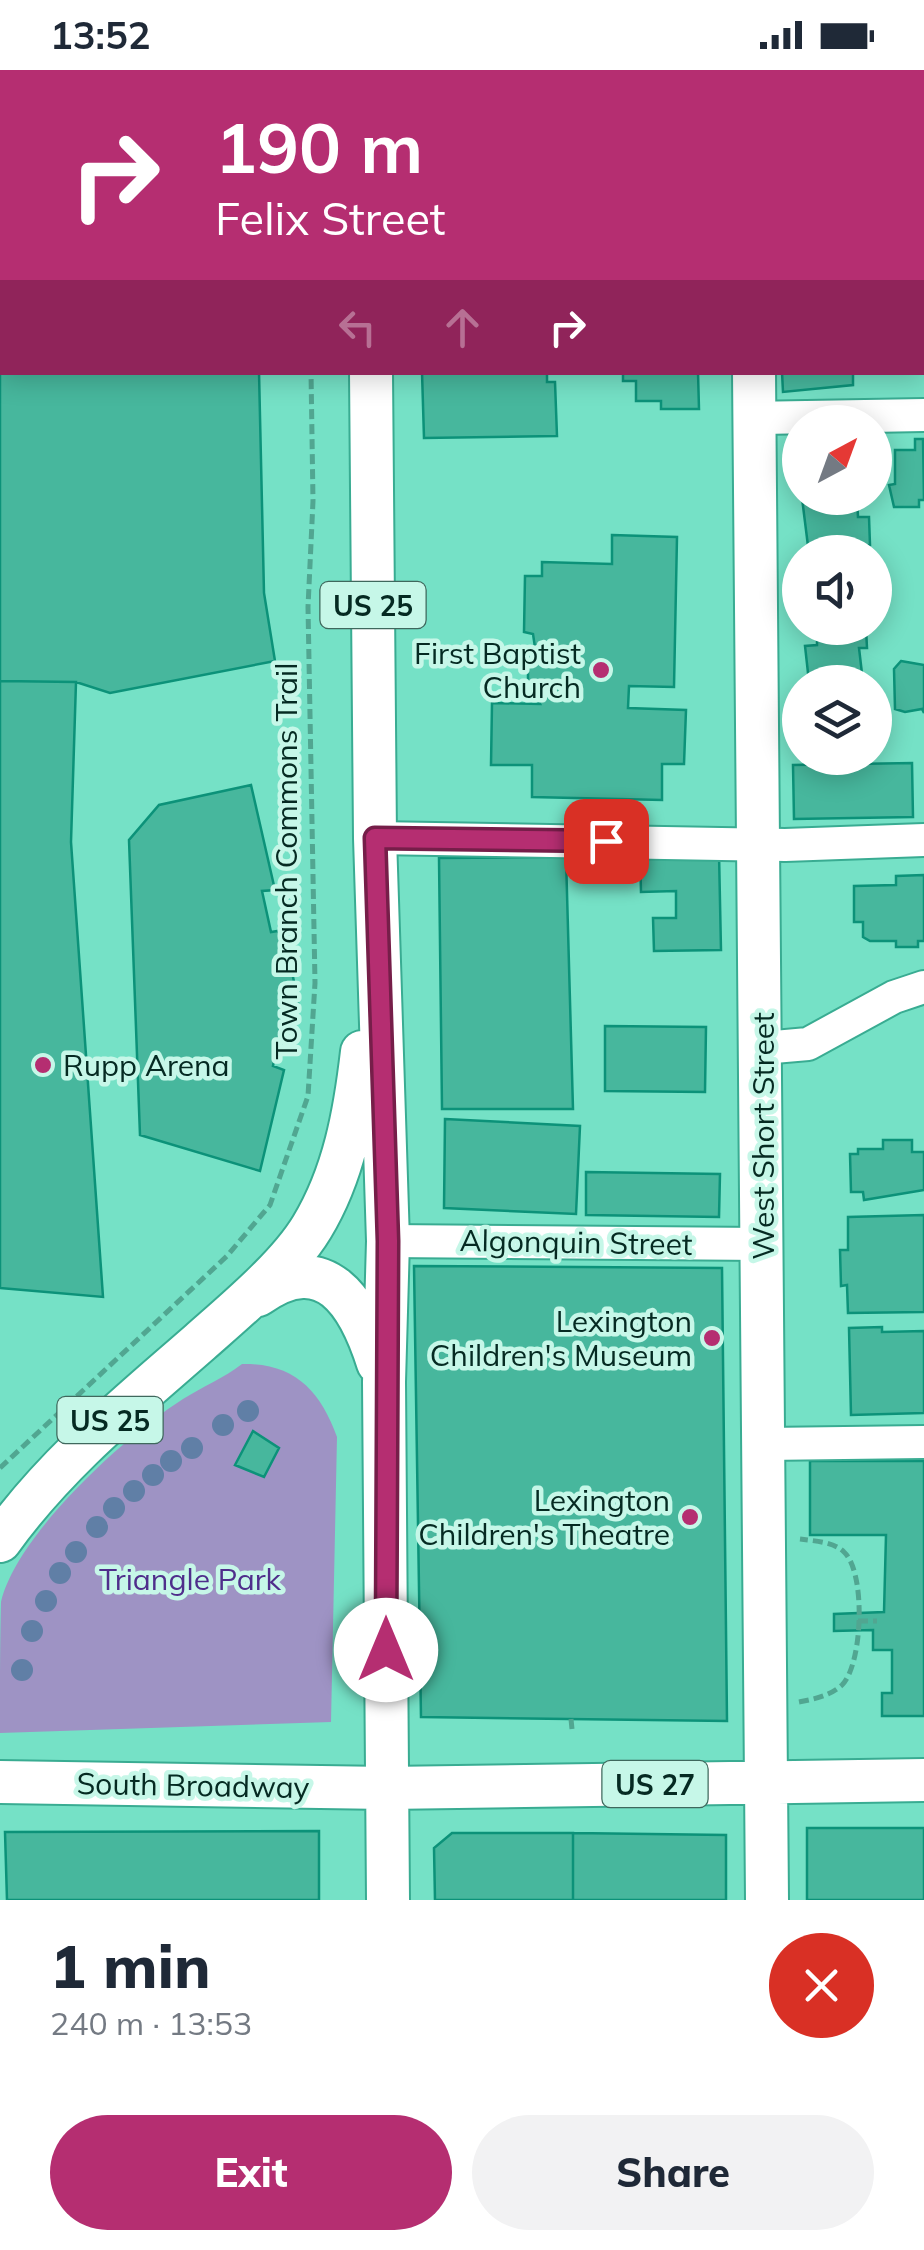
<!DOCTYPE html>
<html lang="en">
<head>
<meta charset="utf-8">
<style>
	:root { --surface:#fff; --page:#f2f2f3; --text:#1f2937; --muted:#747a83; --accent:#b52e71 }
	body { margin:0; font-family:Mulish,sans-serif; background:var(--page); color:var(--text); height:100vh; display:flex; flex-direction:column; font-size:38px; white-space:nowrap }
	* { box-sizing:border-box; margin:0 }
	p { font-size:32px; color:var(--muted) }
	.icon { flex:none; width:55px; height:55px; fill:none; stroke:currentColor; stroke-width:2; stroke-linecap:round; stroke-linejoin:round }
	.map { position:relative; height:1830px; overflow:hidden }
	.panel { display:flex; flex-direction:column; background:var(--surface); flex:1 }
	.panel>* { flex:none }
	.top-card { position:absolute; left:0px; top:0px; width:925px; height:305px; box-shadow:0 5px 25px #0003; background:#b52e71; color:#fff; overflow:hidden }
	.needle { width:65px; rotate:41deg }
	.fabs { position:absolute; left:782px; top:335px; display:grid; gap:20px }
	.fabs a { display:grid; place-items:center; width:110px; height:110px; border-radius:50%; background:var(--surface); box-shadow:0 5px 25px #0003; font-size:50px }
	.pin { position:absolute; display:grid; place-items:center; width:85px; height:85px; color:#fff; margin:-42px; border-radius:20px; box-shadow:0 5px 15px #0006 }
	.me { position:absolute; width:110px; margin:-55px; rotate:0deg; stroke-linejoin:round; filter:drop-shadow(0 0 8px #0008) }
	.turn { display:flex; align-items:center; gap:35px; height:210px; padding:0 50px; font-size:45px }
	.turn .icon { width:130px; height:130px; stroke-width:2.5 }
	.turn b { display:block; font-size:70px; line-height:85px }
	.lanes { display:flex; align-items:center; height:95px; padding:0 50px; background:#0003; justify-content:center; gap:50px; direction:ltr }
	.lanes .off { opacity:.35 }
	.round { display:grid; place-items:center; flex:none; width:105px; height:105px; border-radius:52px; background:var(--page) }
	.head { display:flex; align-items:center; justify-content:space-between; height:170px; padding:0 50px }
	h1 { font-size:60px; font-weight:800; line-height:75px }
	.primary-button { display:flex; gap:20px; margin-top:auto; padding:20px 50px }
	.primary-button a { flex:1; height:115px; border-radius:60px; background:var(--accent); color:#fff; font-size:40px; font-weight:800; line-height:115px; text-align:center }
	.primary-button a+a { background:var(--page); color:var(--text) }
	.status { display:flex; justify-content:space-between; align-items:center; height:70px; padding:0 50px; background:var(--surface); direction:ltr }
	.status svg { height:28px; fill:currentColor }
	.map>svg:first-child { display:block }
	.green { fill:#9e93c4 }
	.building { fill:#47b79d; stroke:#0c9279; stroke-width:2.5 }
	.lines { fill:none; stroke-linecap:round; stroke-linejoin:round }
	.minor-casing { stroke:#39ac92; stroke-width:36 }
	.major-casing { stroke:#39ac92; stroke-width:46 }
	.path { stroke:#51a691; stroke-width:5; stroke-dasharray:10 5; stroke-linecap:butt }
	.minor { stroke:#fff; stroke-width:32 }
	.major { stroke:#fff; stroke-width:42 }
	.tree { fill:#607fa6 }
	.route-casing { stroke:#761e49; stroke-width:25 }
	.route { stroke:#b52e71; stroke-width:18 }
	.poi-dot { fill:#b52e71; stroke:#c6f7e8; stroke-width:4 }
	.labels { text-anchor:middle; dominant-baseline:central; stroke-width:9; stroke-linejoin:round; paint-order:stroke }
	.shield { fill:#c6f7e8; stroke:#3f685d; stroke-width:2.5 }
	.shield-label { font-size:28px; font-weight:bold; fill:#052a22 }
	.poi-label { font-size:30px; fill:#052a22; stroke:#c6f7e8; text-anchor:end }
	.street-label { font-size:30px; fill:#052a22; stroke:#c6f7e8 }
	.park-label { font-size:30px; fill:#4f2e8b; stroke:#c6f7e8 }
</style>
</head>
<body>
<div class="status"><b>13:52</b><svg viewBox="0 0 49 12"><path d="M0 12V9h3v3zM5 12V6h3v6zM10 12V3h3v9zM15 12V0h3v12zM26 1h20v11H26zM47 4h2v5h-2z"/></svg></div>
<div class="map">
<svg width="924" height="1830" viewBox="0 0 924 1830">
	<rect width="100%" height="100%" fill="#75e1c6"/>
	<path class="green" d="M242,1294C294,1293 320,1320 337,1367L331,1652L0,1663C0,1625 0,1568 1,1532C17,1464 125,1366 183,1329C202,1317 224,1308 242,1294Z"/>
	<path class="building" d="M127,0H293V2H127Z
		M613,0H694L613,2Z
		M0,144L2,302H259L264,523L275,591L110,623L76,612L0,611Z
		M422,302H547V312H555L557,366L424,368Z
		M623,302H698L699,339H661V331H636V311H623Z
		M782,302H853V315L783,322Z
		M915,369H923L924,430H919V437H894L889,415L895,414V380H915Z
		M802,428H857L858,447H869L870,475L865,476V482H814V475L808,476Z
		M612,465L677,467L674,617L629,616L628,638L686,640L684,694H662V730L532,727V695H491L492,633L540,634L528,612V588L536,584L533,564L524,562L525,506H542V492L612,494Z
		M817,558H866L867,578H859L863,612H809L805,576L817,575Z
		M901,591L924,595V643L922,639L905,642L895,639L894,599Z
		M0,611L76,612L71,772L103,1227L0,1218Z
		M912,693L913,747L794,749L793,695Z
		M251,715L275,820L262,821L271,862L284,860L299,938L283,941L273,996L284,1000L260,1101L140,1065L129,770L159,735Z
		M719,783L721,880L654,881L653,848H676V821L641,822L640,784Z
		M566,787L573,1039H442L439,788Z
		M924,805V871H918V877H896V871H870L863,867V852H854V816L896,815V806Z
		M605,956L706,957L705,1022L605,1021Z
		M445,1049L580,1056L576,1144L444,1138Z
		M883,1070H912V1082H924V1120L864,1130L863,1122H851L850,1084H858V1079H883Z
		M586,1102L720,1104L719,1147L586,1145Z
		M924,1145V1242L848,1243L847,1215L841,1216L840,1180H848V1147Z
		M414,1196L722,1198L727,1651L421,1647Z
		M882,1257V1262L924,1261V1343L851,1345L849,1258Z
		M253,1361L279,1378L264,1407L235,1395Z
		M810,1391H924V1646H882V1623H892V1580H873V1560L834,1561V1544L884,1542L886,1465H810Z
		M807,1758H924V1830H807Z
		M319,1761V1830H7L5,1762Z
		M452,1763H573V1830H435L434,1778Z
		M573,1763L726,1765V1830H573Z"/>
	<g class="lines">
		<defs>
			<path id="minor" d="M755,348L924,345
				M375,768L785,775L924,770
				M762,978L808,974L894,927L924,917
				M388,1171L764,1174
				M765,1374L924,1372"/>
			<path id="major" d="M366,0V2
				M748,0V2
				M371,302L375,768L388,1171L384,1312L388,1830
				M754,302L767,1830
				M258,1225C325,1177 359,1233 378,1293
				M0,1471C56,1393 128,1335 200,1272C235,1241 288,1197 312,1157C344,1104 355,1043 362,982
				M0,1712L387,1718L924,1710"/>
		</defs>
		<use href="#minor" class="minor-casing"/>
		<use href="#major" class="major-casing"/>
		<path class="path" d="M24,0V2
			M0,66L2,76
			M0,1398L227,1186L270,1135L308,1026L315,913L308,537L313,431L311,302
			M858,1551H877
			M799,1632C814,1629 830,1626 842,1615C863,1594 866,1502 844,1482C834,1472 815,1471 800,1469
			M571,1649L572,1659"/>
		<use href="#minor" class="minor"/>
		<use href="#major" class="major"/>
	</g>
	<g class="tree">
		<circle cx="248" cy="1341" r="11"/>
		<circle cx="223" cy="1355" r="11"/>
		<circle cx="192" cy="1378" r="11"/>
		<circle cx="171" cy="1391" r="11"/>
		<circle cx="153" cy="1405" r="11"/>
		<circle cx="134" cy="1421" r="11"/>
		<circle cx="114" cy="1438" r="11"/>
		<circle cx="97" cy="1457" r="11"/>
		<circle cx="76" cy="1482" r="11"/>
		<circle cx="60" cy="1503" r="11"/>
		<circle cx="46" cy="1531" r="11"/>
		<circle cx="32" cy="1561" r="11"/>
		<circle cx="22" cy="1600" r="11"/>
	</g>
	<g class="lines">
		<defs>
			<path id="route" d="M386,1580L388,1171L375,768L606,771"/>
		</defs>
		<use href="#route" class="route-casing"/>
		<use href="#route" class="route"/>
	</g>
	<g class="poi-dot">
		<circle cx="601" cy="600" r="10"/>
		<circle cx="43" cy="995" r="10"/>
		<circle cx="712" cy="1268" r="10"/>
		<circle cx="690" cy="1447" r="10"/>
	</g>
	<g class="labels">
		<g class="shield">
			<rect x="320.5" y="512" width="105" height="46" rx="8"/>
			<rect x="57.5" y="1327" width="105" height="46" rx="8"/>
			<rect x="602.5" y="1691" width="105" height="46" rx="8"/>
		</g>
		<g class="shield-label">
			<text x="373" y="535">US 25</text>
			<text x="110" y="1350">US 25</text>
			<text x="655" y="1714">US 27</text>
		</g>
		<g class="poi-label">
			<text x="581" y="583">First Baptist<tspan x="581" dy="34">Church</tspan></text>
			<text x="63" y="995" text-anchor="start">Rupp Arena</text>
			<text x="692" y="1251">Lexington<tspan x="692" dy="34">Children's Museum</tspan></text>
			<text x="670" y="1430">Lexington<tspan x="670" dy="34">Children's Theatre</tspan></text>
		</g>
		<g class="street-label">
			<text transform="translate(286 791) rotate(-90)">Town Branch Commons Trail</text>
			<text transform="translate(763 1066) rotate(-90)">West Short Street</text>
			<text transform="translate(576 1172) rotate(1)">Algonquin Street</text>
			<text transform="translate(193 1715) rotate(1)">South Broadway</text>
		</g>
		<g class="park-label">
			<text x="190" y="1509">Triangle Park</text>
		</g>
	</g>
</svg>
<div class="fabs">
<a><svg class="needle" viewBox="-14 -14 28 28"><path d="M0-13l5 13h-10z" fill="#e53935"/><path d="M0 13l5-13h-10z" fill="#747a83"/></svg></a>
<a><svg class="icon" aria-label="sound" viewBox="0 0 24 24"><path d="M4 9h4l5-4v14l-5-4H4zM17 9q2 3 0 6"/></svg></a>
<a><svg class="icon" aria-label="layers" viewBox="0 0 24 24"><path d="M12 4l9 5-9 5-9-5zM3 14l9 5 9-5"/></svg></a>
</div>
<div class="pin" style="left:606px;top:771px;background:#d93025"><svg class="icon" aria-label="arrive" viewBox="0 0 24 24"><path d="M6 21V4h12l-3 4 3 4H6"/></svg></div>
<svg class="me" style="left:386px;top:1580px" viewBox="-20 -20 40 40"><circle r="19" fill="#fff"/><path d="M0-13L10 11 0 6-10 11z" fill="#b52e71"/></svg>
<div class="top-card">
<div class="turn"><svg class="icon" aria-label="right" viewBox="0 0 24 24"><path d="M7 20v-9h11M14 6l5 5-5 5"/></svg><div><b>190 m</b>Felix Street</div></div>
<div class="lanes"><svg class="icon off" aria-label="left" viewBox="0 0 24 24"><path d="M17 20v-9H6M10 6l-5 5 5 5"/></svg><svg class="icon off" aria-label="ahead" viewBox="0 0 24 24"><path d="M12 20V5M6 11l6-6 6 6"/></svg><svg class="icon" aria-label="right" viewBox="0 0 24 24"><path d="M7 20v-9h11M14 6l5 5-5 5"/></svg></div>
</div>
</div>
<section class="panel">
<div class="head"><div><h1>1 min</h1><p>240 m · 13:53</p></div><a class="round" style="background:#d93025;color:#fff"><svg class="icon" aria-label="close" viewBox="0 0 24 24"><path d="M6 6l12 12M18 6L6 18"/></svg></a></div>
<div class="primary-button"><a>Exit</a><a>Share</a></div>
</section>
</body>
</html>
